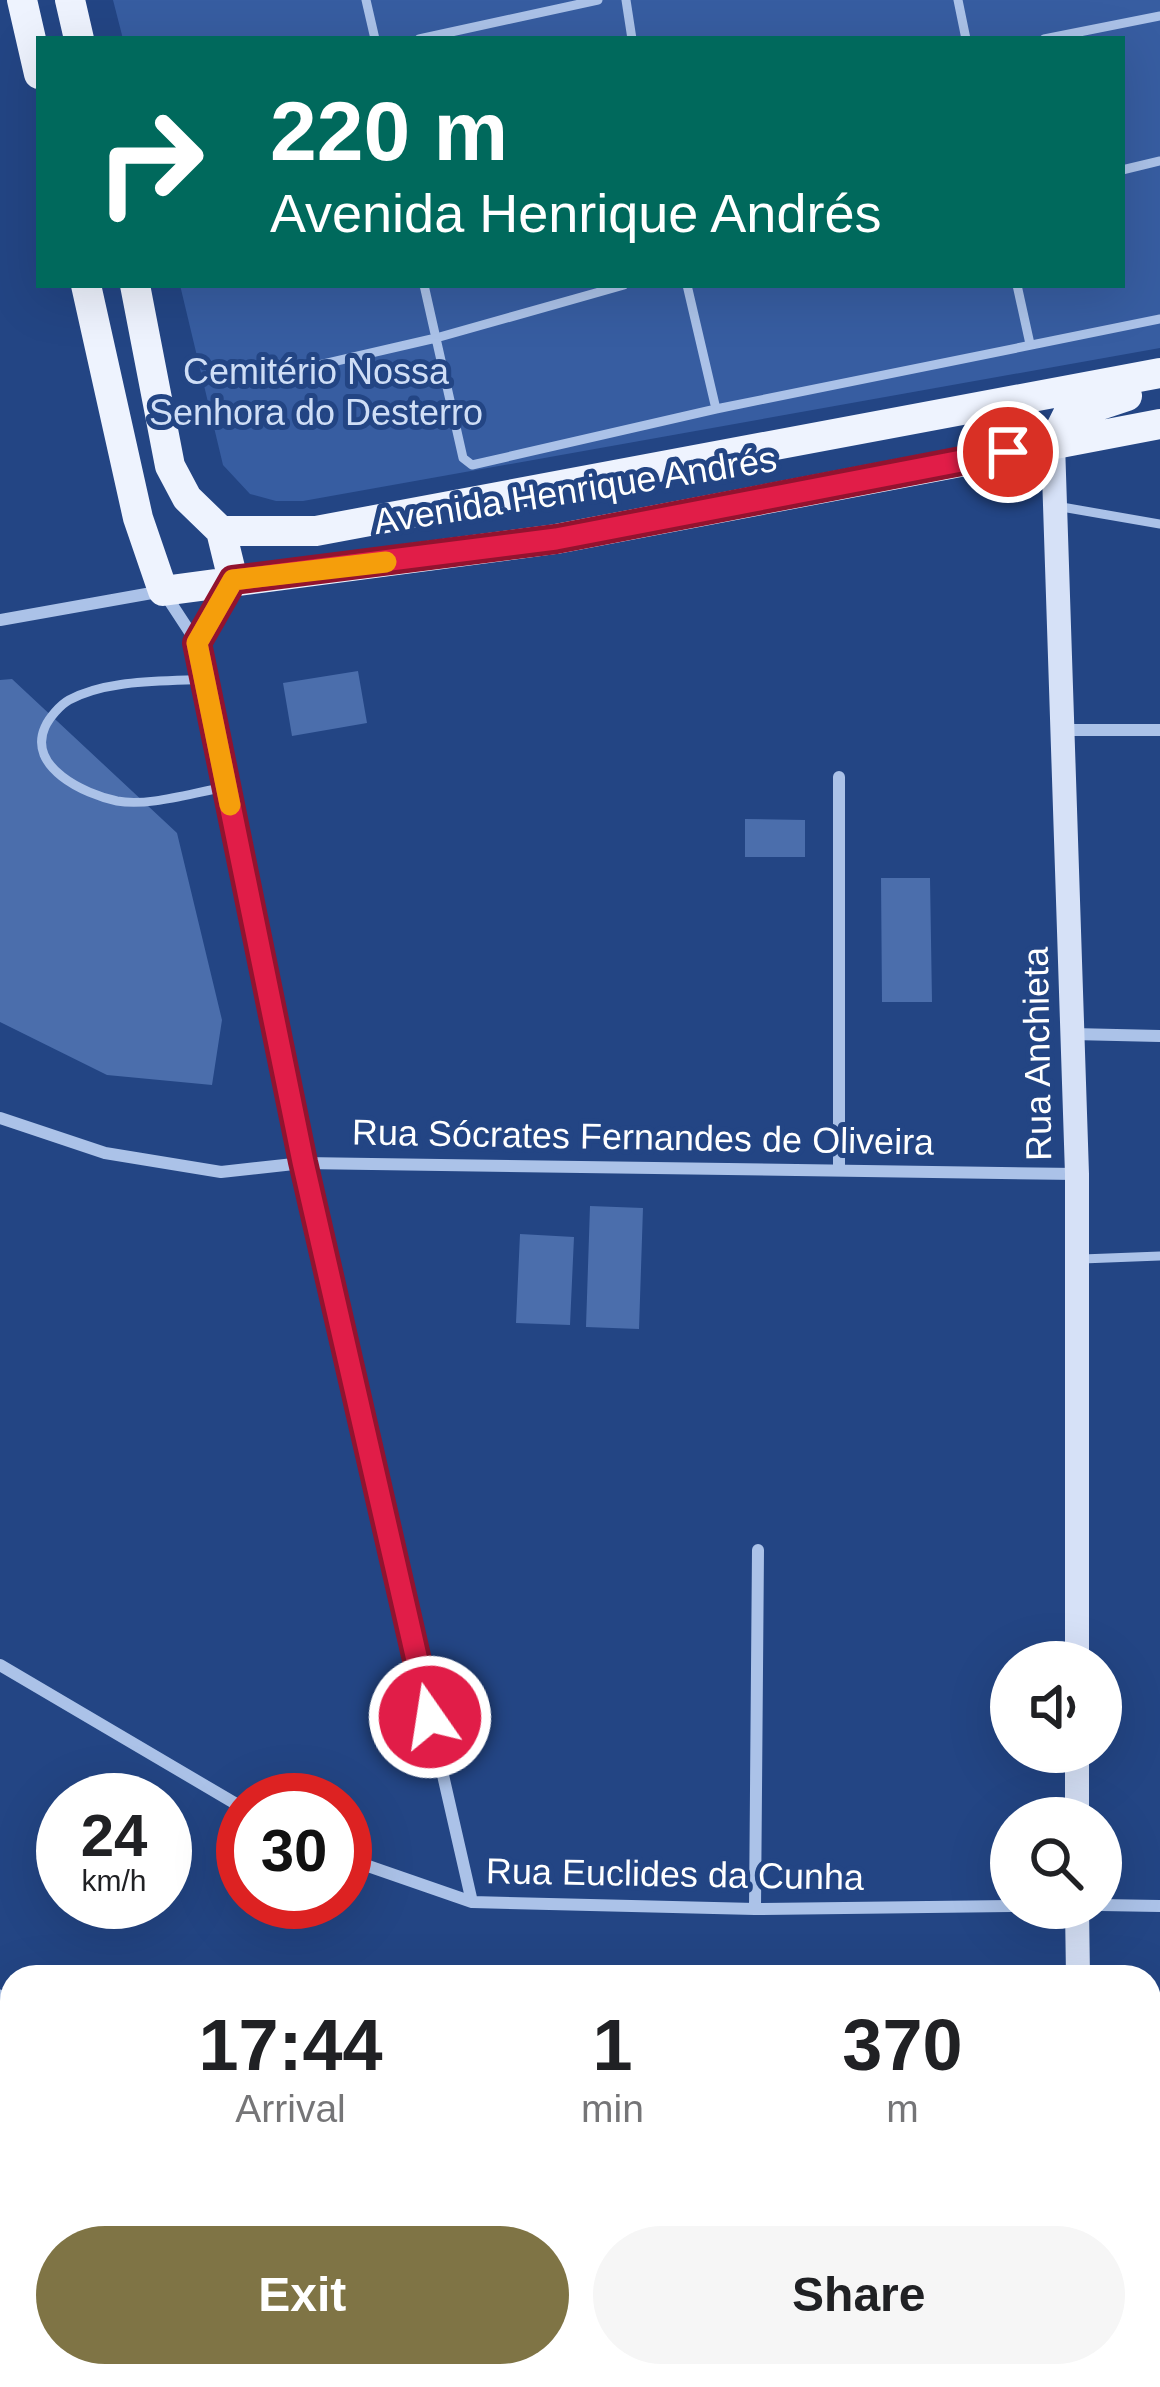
<!DOCTYPE html>
<html lang="en">
<head>
<meta charset="utf-8">
<style>
	:root { --surface:#fff; --page:#f6f6f6; --text:#202124; --muted:#757577; --accent:#7f7445 }
	body { margin:0; font-family:Arial,sans-serif; background:var(--page); color:var(--text); height:100vh; display:flex; flex-direction:column; font-size:45px; white-space:nowrap }
	* { box-sizing:border-box; margin:0 }
	p { font-size:39px; color:var(--muted) }
	.icon { flex:none; width:66px; height:66px; fill:none; stroke:currentColor; stroke-width:2; stroke-linecap:round; stroke-linejoin:round }
	.map { position:relative; flex:1; overflow:hidden }
	.details { position:absolute; left:0px; top:1965px; width:1161px; height:423px; display:flex; flex-direction:column; background:var(--surface); border-radius:36px 36px 0 0; box-shadow:0 12px 48px #0002 }
	.details>* { flex:none }
	.banner { position:absolute; left:36px; top:36px; width:1089px; height:252px; border-radius:0px; box-shadow:0 12px 48px #0002; background:#00695c; color:#fff; overflow:hidden }
	.fabs { position:absolute; left:990px; top:1641px; display:grid; gap:24px }
	.fabs a { display:grid; place-items:center; width:132px; height:132px; border-radius:50%; background:var(--surface); box-shadow:0 12px 48px #0002; font-size:60px }
	.speed { position:absolute; left:36px; top:1773px; display:flex; gap:24px; font-size:60px; font-weight:700; text-align:center }
	.speed>* { display:grid; place-content:center; width:156px; height:156px; border-radius:50%; background:var(--surface); box-shadow:0 12px 48px #0002; line-height:1 }
	.speed small { font-size:30px; font-weight:400 }
	.speed .limit { border:18px solid #d22; background:#fff; color:#111 }
	.pin { position:absolute; display:grid; place-items:center; width:102px; height:102px; color:#fff; margin:-51px; border:6px solid #fff; border-radius:50%; box-shadow:0 3px 12px #0007 }
	.me { position:absolute; width:132px; margin:-66px; rotate:347deg; stroke-linejoin:round; filter:drop-shadow(0 0 9px #0008) }
	.turn { display:flex; align-items:center; gap:42px; height:252px; padding:0 36px; font-size:54px }
	.turn .icon { width:156px; height:156px; stroke-width:2.5 }
	.turn b { display:block; font-size:84px; line-height:102px }
	.eta { display:flex; justify-content:space-evenly; align-items:center; height:204px; text-align:center }
	.eta b { font-size:72px; font-weight:700; line-height:84px }
	.cta { display:flex; gap:24px; margin-top:auto; padding:24px 36px }
	.cta a { flex:1; height:138px; border-radius:72px; background:var(--accent); color:#fff; font-size:48px; font-weight:700; line-height:138px; text-align:center }
	.cta a+a { background:var(--page); color:var(--text) }
	.map>svg:first-child { display:block }
	.green { fill:#375da1 }
	.building { fill:#4b6eac }
	.lines { fill:none; stroke-linecap:round; stroke-linejoin:round }
	.service { stroke:#abc2e8; stroke-width:9 }
	.minor { stroke:#abc2e8; stroke-width:12 }
	.tertiary { stroke:#abc2e8; stroke-width:21 }
	.secondary { stroke:#d6e1f7; stroke-width:24 }
	.primary { stroke:#eef3fe; stroke-width:30 }
	.route-casing { stroke:#92132f; stroke-width:30 }
	.route { stroke:#e11d48; stroke-width:21 }
	.slow { stroke:#f59e0b; stroke-width:21 }
	.labels { text-anchor:middle; dominant-baseline:central; stroke-width:10; stroke-linejoin:round; paint-order:stroke }
	.park-label { font-size:36px; fill:#cfdef6; stroke:#234584 }
	.street-label { font-size:36px; fill:#fff; stroke:#234584 }
</style>
</head>
<body>
<div class="map">
<svg width="1160" height="2387" viewBox="0 0 1160 2387">
	<rect width="100%" height="100%" fill="#234584"/>
	<path class="green" d="M113,0H1160V348L303,501H276L250,494L223,465L180,285H1122V39H123Z"/>
	<path class="building" d="M358,671L367,723L292,736L283,683Z
		M12,679L177,833L222,1020L212,1085L107,1075L0,1022V680Z
		M745,819L805,820V857H745Z
		M881,878H930L932,1002H882Z
		M590,1206L643,1208L639,1329L586,1327Z
		M520,1234L574,1237L570,1325L516,1323Z
		M464,1969H553V1977H464Z"/>
	<g class="lines">
		<path class="service" d="M366,0L375,39
			M626,0L632,39
			M958,0L966,39
			M419,39L598,0
			M1044,39L1160,16
			M1122,170L1160,161
			M424,285L463,458L472,465L716,409L1160,319
			M687,285L716,409
			M1017,285L1030,344
			M267,377L436,338L624,285
			M1056,506L1160,524
			M205,679C162,682 108,679 69,700C60,705 49,718 45,727C27,767 84,794 117,801C150,807 194,792 227,787
			M1082,1259L1160,1256
			M600,2376L607,2387"/>
		<path class="minor" d="M0,620L163,591L197,643L303,1163L472,1902
			M197,643L229,586
			M1065,730H1160
			M839,777V1169
			M1073,1034L1160,1036
			M0,1118L105,1153L221,1172L303,1163L1077,1174
			M0,1665L243,1808
			M345,1858L472,1902L755,1909L1011,1906
			M1101,1905L1160,1906
			M755,1909L758,1550"/>
		<path class="tertiary" d="M0,2000L12,2013
			M245,2376L246,2387
			M263,2376L271,2387"/>
		<path class="secondary" d="M1053,444L1077,1174V1662
			M1077,1752V1818
			M1077,1908L1078,1977
			M1079,2387L1080,2376"/>
		<path class="primary" d="M22,0L39,74
			M70,0L79,39
			M86,285L138,518L163,591L556,539L1160,424
			M135,285L170,466L187,498L221,531L233,580
			M1053,444L1067,416L1127,396
			M221,531H316L1160,373"/>
	</g>
	<g class="lines">
		<defs>
			<path id="route" d="M430,1717L303,1162L197,643L233,580L556,539L1008,452"/>
		</defs>
		<use href="#route" class="route-casing"/>
		<use href="#route" class="route"/>
		<path class="slow" d="M230,805L197,643L233,580L386,562"/>
	</g>
	<g class="labels">
		<g class="park-label">
			<text x="316" y="371">Cemitério Nossa<tspan x="316" dy="41">Senhora do Desterro</tspan></text>
		</g>
		<g class="street-label">
			<text transform="translate(575 490) rotate(-9)">Avenida Henrique Andrés</text>
			<text transform="translate(1037 1054) rotate(-91)">Rua Anchieta</text>
			<text transform="translate(643 1137) rotate(1)">Rua Sócrates Fernandes de Oliveira</text>
			<text transform="translate(675 1874) rotate(1)">Rua Euclides da Cunha</text>
		</g>
	</g>
</svg>
<div class="fabs">
<a><svg class="icon" aria-label="sound" viewBox="0 0 24 24"><path d="M4 9h4l5-4v14l-5-4H4zM17 9q2 3 0 6"/></svg></a>
<a><svg class="icon" aria-label="search" viewBox="0 0 24 24"><circle cx="10" cy="10" r="6"/><path d="M15 15l6 6"/></svg></a>
</div>
<div class="speed"><div>24<small>km/h</small></div><div class="limit">30</div></div>
<div class="pin" style="left:1008px;top:452px;background:#d93025"><svg class="icon" aria-label="arrive" viewBox="0 0 24 24"><path d="M6 21V4h12l-3 4 3 4H6"/></svg></div>
<svg class="me" style="left:430px;top:1717px" viewBox="-20 -20 40 40"><circle r="17" fill="#e11d48" stroke="#fff" stroke-width="3"/><path d="M0-11L8 9 0 5-8 9z" fill="#fff"/></svg>
<div class="banner">
<div class="turn"><svg class="icon" aria-label="right" viewBox="0 0 24 24"><path d="M7 20v-9h11M14 6l5 5-5 5"/></svg><div><b>220 m</b>Avenida Henrique Andrés</div></div>
</div>
<section class="details">
<div class="eta">
<div><b>17:44</b><p>Arrival</p></div>
<div><b>1</b><p>min</p></div>
<div><b>370</b><p>m</p></div>
</div>
<div class="cta"><a>Exit</a><a>Share</a></div>
</section>
</div>
</body>
</html>
